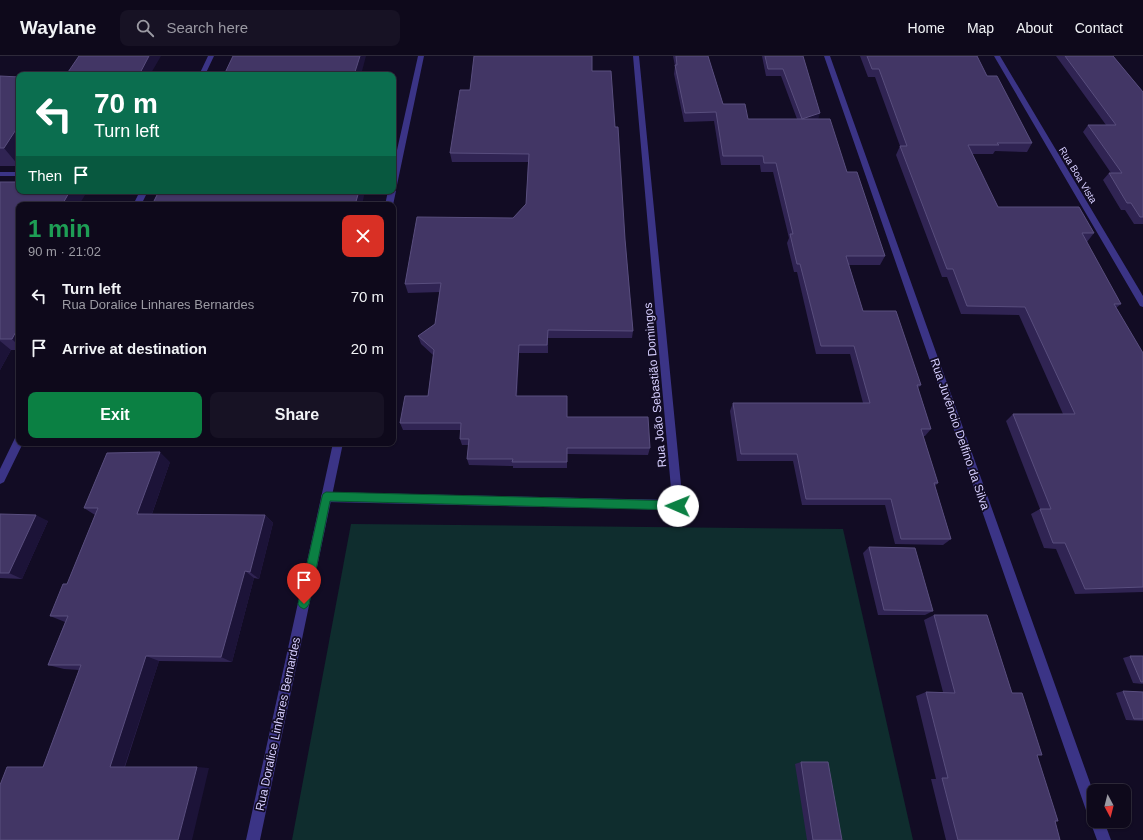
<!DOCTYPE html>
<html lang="en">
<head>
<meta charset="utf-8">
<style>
	:root { --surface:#0e091b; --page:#171224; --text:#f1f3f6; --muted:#9b9aa3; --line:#2e2a3a; --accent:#0b8043 }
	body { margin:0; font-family:Helvetica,sans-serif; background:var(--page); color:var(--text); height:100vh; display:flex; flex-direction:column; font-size:15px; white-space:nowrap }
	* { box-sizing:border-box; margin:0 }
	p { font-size:13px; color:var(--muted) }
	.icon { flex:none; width:22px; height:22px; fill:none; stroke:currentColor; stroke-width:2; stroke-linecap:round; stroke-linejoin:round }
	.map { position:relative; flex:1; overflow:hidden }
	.drawer { position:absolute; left:16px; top:146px; width:380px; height:244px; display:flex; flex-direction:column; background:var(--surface); border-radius:8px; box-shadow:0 1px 3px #0004,0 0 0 1px var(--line) }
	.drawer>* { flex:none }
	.banner { position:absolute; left:16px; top:16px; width:380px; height:122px; border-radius:8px; box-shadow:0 1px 3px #0004,0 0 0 1px var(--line); background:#0b6e4f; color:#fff; overflow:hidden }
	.needle { width:26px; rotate:173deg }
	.controls { position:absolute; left:1087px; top:728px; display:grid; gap:8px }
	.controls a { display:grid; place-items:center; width:44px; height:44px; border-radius:8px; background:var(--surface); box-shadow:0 1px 3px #0004,0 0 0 1px var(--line); font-size:20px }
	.pin { position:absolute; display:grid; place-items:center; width:34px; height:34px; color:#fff; margin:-41px -17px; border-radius:50% 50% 50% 0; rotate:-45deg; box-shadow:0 0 4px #0007 }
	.pin .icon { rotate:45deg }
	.me { position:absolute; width:44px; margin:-22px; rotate:271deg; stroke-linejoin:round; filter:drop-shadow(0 0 3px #0008) }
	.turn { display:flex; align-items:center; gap:14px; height:84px; padding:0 12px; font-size:18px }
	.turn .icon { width:52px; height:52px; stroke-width:2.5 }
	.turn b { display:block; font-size:28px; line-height:34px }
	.then { display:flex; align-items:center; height:38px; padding:0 12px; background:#0003; gap:8px; font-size:15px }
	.round { display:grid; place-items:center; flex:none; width:42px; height:42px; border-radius:8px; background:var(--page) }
	.headline { display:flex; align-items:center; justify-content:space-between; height:68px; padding:0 12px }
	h1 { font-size:24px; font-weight:800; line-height:30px; color:#1e9e55 }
	.action { display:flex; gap:8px; margin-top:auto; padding:8px 12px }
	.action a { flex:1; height:46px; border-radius:8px; background:var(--accent); color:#fff; font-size:16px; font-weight:800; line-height:46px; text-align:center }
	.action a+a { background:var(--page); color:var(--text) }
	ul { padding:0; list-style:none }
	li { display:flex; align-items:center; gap:12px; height:52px; padding:0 12px }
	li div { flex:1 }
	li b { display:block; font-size:15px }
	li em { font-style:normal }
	header { display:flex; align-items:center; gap:24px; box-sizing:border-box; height:56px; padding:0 20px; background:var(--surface); border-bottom:1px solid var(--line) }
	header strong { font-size:19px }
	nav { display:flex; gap:22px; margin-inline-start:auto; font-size:14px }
	.search { width:280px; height:36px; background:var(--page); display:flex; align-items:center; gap:10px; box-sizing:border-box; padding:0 14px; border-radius:8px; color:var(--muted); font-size:15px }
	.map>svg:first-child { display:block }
	.green { fill:#0f2d2e }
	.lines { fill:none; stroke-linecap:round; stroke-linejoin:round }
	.service { fill:#3b3486; fill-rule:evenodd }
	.minor { fill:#3b3486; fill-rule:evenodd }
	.tertiary { fill:#3b3486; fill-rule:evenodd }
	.wall { fill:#302453 }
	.shaded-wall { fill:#1c1338 }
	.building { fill:#423665; stroke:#594e7e }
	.route { fill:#0b8043; stroke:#07532c }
	.labels { text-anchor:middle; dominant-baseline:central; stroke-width:3.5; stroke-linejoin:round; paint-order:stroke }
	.far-street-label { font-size:10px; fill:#d7cfff; stroke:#120c24 }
	.street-label { font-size:12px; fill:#d7cfff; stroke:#120c24 }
</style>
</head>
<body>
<header>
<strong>Waylane</strong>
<div class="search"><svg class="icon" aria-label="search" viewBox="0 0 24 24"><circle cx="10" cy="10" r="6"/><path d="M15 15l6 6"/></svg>Search here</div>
<nav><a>Home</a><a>Map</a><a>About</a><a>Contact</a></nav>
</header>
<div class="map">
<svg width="1143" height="784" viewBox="0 0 1143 784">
	<rect width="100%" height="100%" fill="#120c24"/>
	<path class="green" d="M351,468L843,473L913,784H292Z"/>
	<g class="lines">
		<path class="service" d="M0,116H19V120H0Z"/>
		<path class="minor" d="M633,0H639L683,449L682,452L678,454L326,446L322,444L321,441L322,438L326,436L672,444Z
			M824,0H830L1094,738V765H1104L1111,784H1097L1090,765L1091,763L1087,757Z
			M994,0H1000L1143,240V251L1140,250Z"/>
		<path class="tertiary" d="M208,0H214L205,19H199Z
			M418,0H424L397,129L393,132V112Z
			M393,133L396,135L393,149H385L388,135H393Z
			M140,135H148L141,149H133Z
			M19,381V387H23L4,426L0,428V413L15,382Z
			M333,387H343L260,784H246Z"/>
	</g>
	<path class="wall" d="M673,0H708L723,48L748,63H797L781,20H766L762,0H803L818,63L847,116L885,200L880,209H849L863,255L921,329L918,332L931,373L925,380H923L938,427L935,430L951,483L943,489L895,488L885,449H802L793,405H737L730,355L733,347H863L850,298H816L797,216H794L787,187L789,182L773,116H761L760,109H721L714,65L684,66L674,18L675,10Z
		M860,0H977L987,20L1032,87L1027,96L995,95L993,98H972L998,151L1094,177L1087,186H1086L1121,248L1116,252L1143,297V536L1075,538L1056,493L1044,492L1031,458L1040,453L1006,365L1013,358H1063L1019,259L961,258L947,221H942L896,99L900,90L875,21H868Z
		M1056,0H1113L1143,36V168H1134L1125,154H1121L1103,124L1109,117H1111L1083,76L1088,69H1106Z
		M592,15L615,71L633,275L632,282H548V297H519L517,340L567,361L650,392L648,399L567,398V412H513V410L469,409L467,403L469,389H462L460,383L461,374H403L400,367L428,340L433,299L421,288L418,280L435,268L440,236L408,237L405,228L513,162L526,148L528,106H452L450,97L470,34Z
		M0,20L19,110H0Z
		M0,126L85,139L19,149V294H11L0,314Z
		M181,387H263L262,391H185Z
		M170,406L152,458L265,459L273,467L259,523L254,522L232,606L159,605L125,711L209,712L43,711L79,614L64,613L48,609L65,566L50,560L67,528L95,459L84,452Z
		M0,458L48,465L22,523L0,522Z
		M869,491L933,555L925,559H878L863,497Z
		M934,559L1012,637L1042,699H1037L1055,765L1060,784H946L931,723H936L916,640L926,636H943L924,564Z
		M1130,600H1143V628L1133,627L1123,602Z
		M1123,635L1143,636V665L1126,664L1116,637Z
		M801,706L842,784H807L795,708Z"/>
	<path class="shaded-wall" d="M149,0H161L150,19H139Z
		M360,0H366L361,19H354Z
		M820,57L818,64L800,70L802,63Z
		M19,69V110L4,92Z
		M70,135H82L85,139L79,149H62Z
		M359,135H365L362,149H355Z
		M19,270V290L12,283Z
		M0,285L11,294L0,314Z
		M519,289V297L517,348L516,340Z
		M259,387H263L262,391Z
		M160,396L170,406L149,466L137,458Z
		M36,459L48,465L22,523L9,517Z
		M265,459L273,467L259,523L250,516Z
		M245,515L254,522L232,606L221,601Z
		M146,600L159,605L124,712L110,711Z
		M197,711L209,712L192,784H178Z"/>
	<path class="building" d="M79,0H149L139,19H66Z
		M233,0H360L354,19H224Z
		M474,0H592V15H611L615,71H618L625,183L633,275L548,274L547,289H519L516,340H567V361H648L650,392H567V406H512L513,403H467L469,383H460L461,367H400L405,340H428L434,294L418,280L435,268L441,227L405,228L417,161L513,162L526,148L529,98L450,97L460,34H470Z
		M676,0H708L723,48H745L748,63H830L847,116H857L885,200H846L863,255H896L921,329H917L931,373H921L938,427H934L951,483H901L891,443H806L797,398H741L733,347H870L854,290H821L800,208H797L790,178H793L776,107H764L763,100H723L716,56L685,57L675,9H677Z
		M765,0H803L820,57L802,63L783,13H768Z
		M867,0H977L987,20H997L1032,87H997L999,89H968L998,151H1079L1094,177H1082L1121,248H1114L1143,297V531L1085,533L1065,487H1053L1040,453H1051L1013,358H1075L1025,251L967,250L953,213H947L900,90H907L879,13H872Z
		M1065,0H1113L1143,36V161H1140L1131,147H1127L1109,117H1122L1088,69H1116Z
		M0,20L19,21V69L4,92H0Z
		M0,126H19V135H70L62,149H19V270L12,283H0Z
		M159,135H359L355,149H152Z
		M160,396L137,458L265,459L250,516L245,515L221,601L146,600L110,711H197L178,784H0V729L7,711H43L81,609H48L68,560H50L63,528H67L98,452H84L107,397Z
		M0,458L36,459L9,517H0Z
		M869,491L915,492L933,555L884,554Z
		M934,559H987L1012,637H1022L1042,699H1037L1058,765H1055L1060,784H958L942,722H948L926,636L955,637Z
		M1130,600H1143V626H1141Z
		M1123,635L1143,636V663H1134Z
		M801,706H828L842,784H813Z"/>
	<path class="route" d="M326,436L678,445L682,446L683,450L682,453L678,454L330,445L309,548L307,551L304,553L300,551L298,548L322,441L323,438Z"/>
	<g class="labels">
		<g class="far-street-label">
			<text transform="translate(1078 119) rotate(59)">Rua Boa Vista</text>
		</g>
		<g class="street-label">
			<text transform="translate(655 329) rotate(-95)">Rua João Sebastião Domingos</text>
			<text transform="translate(960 378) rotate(71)">Rua Juvêncio Delfino da Silva</text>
			<text transform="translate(278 668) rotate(-78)">Rua Doralice Linhares Bernardes</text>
		</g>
	</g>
</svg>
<div class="controls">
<a><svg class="needle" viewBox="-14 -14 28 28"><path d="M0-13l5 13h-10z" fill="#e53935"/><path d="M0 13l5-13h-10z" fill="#9b9aa3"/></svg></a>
</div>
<div class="pin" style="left:304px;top:548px;background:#d93025"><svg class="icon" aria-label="arrive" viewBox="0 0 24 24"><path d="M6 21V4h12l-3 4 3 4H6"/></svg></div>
<svg class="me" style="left:678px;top:450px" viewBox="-20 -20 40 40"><circle r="19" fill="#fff"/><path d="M0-13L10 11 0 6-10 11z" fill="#0b8043"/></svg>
<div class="banner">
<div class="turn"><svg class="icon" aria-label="left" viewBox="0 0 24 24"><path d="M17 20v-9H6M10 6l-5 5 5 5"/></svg><div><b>70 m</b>Turn left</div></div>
<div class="then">Then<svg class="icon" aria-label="arrive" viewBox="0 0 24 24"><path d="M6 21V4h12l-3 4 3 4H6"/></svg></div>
</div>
<section class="drawer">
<div class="headline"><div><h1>1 min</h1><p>90 m · 21:02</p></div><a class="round" style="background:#d93025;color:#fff"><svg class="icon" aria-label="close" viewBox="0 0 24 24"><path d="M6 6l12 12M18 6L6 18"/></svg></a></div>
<ul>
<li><svg class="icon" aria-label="left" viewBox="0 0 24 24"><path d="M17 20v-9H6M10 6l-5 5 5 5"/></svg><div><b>Turn left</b><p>Rua Doralice Linhares Bernardes</p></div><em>70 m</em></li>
<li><svg class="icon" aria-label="arrive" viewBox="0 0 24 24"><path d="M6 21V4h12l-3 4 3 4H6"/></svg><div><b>Arrive at destination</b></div><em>20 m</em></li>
</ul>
<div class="action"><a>Exit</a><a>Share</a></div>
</section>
</div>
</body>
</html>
